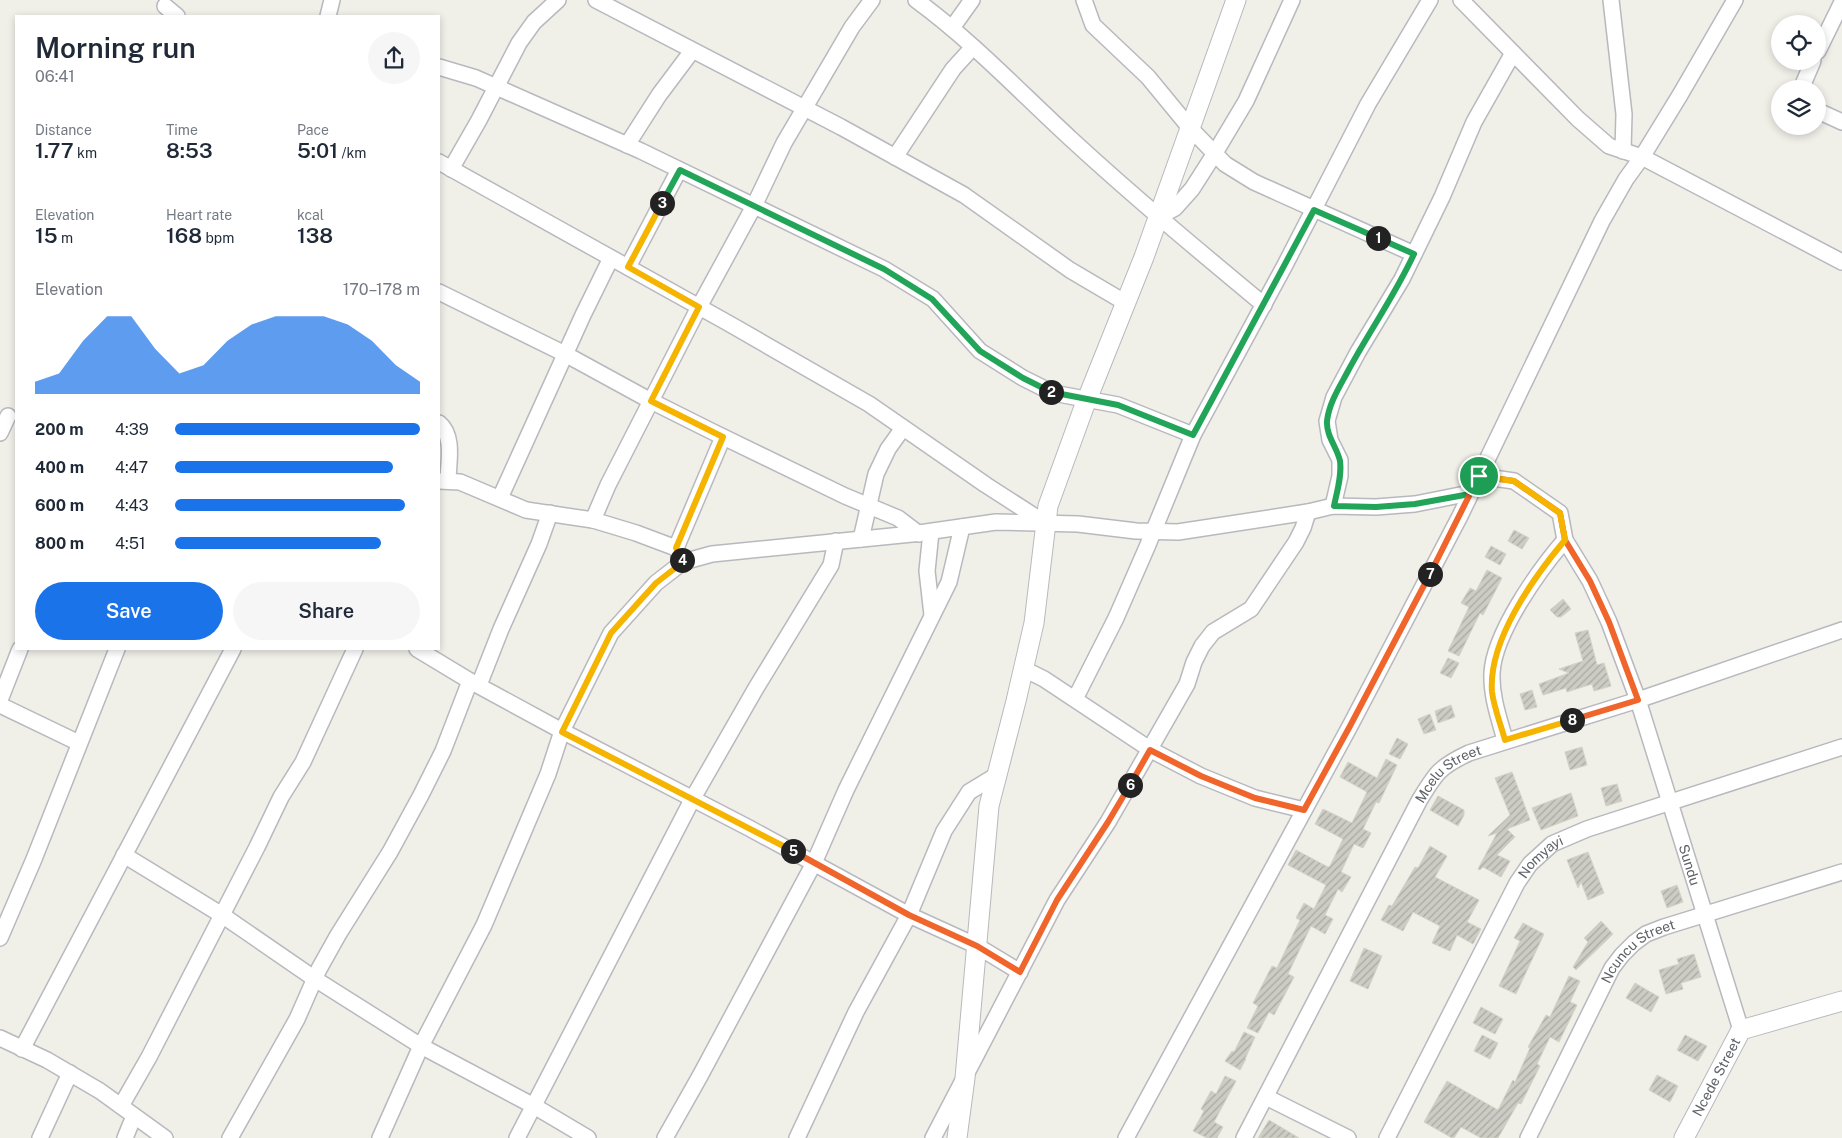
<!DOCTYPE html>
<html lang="en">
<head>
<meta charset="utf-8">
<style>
	:root { --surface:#fff; --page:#f6f6f7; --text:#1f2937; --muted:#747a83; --accent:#1a73e8 }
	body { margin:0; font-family:"Public Sans",sans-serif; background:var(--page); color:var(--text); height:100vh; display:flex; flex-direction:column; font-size:19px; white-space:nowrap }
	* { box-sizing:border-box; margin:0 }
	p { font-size:16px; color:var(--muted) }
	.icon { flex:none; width:28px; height:28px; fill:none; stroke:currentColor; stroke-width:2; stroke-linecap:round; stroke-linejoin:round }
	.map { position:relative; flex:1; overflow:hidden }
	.sheet { position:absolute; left:15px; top:15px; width:425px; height:635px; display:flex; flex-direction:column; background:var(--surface); border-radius:0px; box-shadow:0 2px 8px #0003 }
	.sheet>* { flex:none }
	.buttons { position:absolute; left:1771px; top:15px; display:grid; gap:10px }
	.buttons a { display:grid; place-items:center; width:55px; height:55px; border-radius:50%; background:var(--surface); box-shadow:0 2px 8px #0003; font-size:25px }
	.pin { position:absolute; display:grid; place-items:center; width:42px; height:42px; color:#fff; margin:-21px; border:2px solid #fff; border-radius:50%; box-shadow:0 1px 5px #0007 }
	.km { position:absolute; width:25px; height:25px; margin:-12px; border-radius:50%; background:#222; color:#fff; font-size:14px; line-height:25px; text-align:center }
	.round { display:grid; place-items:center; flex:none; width:52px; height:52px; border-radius:26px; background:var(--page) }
	.headline { display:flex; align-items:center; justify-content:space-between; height:85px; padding:0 20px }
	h1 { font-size:28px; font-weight:600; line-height:38px }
	.figures { display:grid; grid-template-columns:repeat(3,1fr); gap:8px; height:85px; padding:5px 20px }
	.figures div { display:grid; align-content:center }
	.figures b { font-size:21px; font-weight:600 }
	.figures small { font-size:14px; font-weight:400 }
	.figures p { font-size:14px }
	.chart { height:140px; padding:10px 20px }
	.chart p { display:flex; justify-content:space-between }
	.chart svg { width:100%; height:90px; margin-top:5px; fill:var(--accent); opacity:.7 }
	.action { display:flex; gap:10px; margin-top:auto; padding:10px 20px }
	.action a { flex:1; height:58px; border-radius:30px; background:var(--accent); color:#fff; font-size:20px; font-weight:600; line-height:58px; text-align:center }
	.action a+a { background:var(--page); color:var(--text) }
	ul { padding:0 20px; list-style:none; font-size:16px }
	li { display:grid; grid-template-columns:80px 60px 1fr; align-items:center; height:38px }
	li i { height:12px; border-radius:6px; background:var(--accent) }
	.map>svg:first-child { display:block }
</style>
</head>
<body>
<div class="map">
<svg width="1842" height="1138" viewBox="0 0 1842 1138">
	<defs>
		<pattern id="building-hatch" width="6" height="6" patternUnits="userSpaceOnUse" patternTransform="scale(1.25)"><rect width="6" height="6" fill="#cccbc4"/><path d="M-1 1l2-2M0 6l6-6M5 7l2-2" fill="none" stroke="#a9a8a3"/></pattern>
	</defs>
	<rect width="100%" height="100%" fill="#f0efe8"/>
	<g fill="url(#building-hatch)" stroke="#d5d2c6">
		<path d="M1514,530L1529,538L1522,549L1508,541Z"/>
		<path d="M1491,546L1506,554L1500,565L1485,557Z"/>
		<path d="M1487,570L1502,578L1483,615L1480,613L1459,656L1448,651L1469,607L1461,603L1470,588L1476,591Z"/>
		<path d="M1563,599L1571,609L1561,617H1557L1550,610Z"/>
		<path d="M1588,630L1597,665L1604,663L1611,686L1594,691L1592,684L1567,692L1566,688L1543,695L1539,684L1569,673L1559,669L1583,661L1575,633Z"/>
		<path d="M1448,658L1459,663L1451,678L1440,673Z"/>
		<path d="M1532,690L1537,707L1525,710L1520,694Z"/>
		<path d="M1451,705L1455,717L1438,723L1435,711Z"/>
		<path d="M1430,714L1436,730L1424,734L1418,719Z"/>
		<path d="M1397,738L1408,744L1400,759L1389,754Z"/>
		<path d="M1582,747L1587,765L1570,770L1565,752Z"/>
		<path d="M1386,759L1397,765L1379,803L1376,802L1363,829L1371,833L1363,848L1354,844L1341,872L1351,877L1342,892L1338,889L1325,915L1333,919L1325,934L1311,926L1288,974L1294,977L1274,1015L1269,1012L1258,1033L1247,1028L1258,1006L1253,1003L1272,966L1277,968L1300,920L1296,918L1304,903L1314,909L1326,885L1288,865L1296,850L1328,867L1330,866L1343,839L1315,824L1323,809L1352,823L1367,792L1340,777L1348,762L1377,778Z"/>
		<path d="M1512,772L1530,820L1507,829L1515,837L1497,855L1510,861L1501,877L1483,867L1480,870L1478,869L1497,833L1488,836L1510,815L1495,778Z"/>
		<path d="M1617,784L1622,801L1606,806L1601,788Z"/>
		<path d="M1571,793L1578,816L1541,830L1532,808Z"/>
		<path d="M1438,796L1464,810V815L1458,826L1430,810Z"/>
		<path d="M1430,846L1447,856L1435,877L1479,900L1467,922L1481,929L1473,944L1457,935L1450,951L1432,943L1440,926L1413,912L1403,931L1381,920L1389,905L1392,906L1415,867L1418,868Z"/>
		<path d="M1588,852L1604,893L1588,900L1581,882L1578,888L1567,860Z"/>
		<path d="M1677,885L1683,902L1667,908L1661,891Z"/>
		<path d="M1601,921L1613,934L1576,970L1573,967L1588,942L1584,938Z"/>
		<path d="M1523,923L1544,934L1516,994L1499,986L1520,941L1514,938Z"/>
		<path d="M1364,948L1382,956L1368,989L1350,981Z"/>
		<path d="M1694,954L1701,977L1681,983L1683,989L1666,994L1659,970L1679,964L1677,959Z"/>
		<path d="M1569,976L1580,981L1570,1002L1577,1005L1559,1042L1550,1037L1537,1064L1540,1066L1521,1104L1518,1103L1498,1138H1481L1461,1127L1454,1138H1452L1424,1122L1447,1081L1498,1110L1513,1080L1515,1082L1530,1048L1528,1047L1546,1015L1550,1017Z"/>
		<path d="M1635,983L1659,997L1651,1012L1626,998Z"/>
		<path d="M1481,1007L1503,1019L1495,1034L1473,1023Z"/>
		<path d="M1244,1032L1255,1037L1245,1059H1246L1240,1070L1225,1061L1232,1051L1234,1052Z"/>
		<path d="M1482,1035L1498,1043L1490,1059L1474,1051Z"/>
		<path d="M1685,1035L1707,1046L1698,1061L1677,1050Z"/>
		<path d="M1657,1075L1678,1086L1670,1102L1649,1090Z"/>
		<path d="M1225,1076L1236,1081L1214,1122L1223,1127L1217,1138H1207L1193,1131L1204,1111L1201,1109L1211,1091L1216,1094Z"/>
		<path d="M1269,1120L1299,1138H1258Z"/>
	</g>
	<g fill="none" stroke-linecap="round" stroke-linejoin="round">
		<g stroke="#b8b9be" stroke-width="18">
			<g id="minor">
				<path d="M596,0L841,127L964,195L1070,270L1126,303"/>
				<path d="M916,0C972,41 1020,92 1071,139C1134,197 1199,251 1264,305"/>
				<path d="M1084,0L1093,25L1148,77L1190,128L1225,164L1254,182L1414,254"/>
				<path d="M1461,0L1578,119L1609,146L1642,157L1842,262"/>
				<path d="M1611,0L1624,114L1623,151"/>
				<path d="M165,6L177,16"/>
				<path d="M328,16L332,0"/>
				<path d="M952,28L972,0"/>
				<path d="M1818,51L1842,2"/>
				<path d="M439,67L476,78L641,151L884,269L933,299L980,351L1023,378L1053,393L1118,405L1193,435"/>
				<path d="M1805,89L1804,82L1813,61"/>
				<path d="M1818,111L1842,122"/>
				<path d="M627,145L659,95L692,51"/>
				<path d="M895,157L953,69L973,47"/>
				<path d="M439,162L728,323L869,404L986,485L1045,523"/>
				<path d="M451,169L479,120L519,43L534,22L558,0"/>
				<path d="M1158,217L1175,208L1192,189L1215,153L1246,101L1292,0"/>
				<path d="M628,267L679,170"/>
				<path d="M439,292L565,354L651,401L713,432L845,496L898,518L919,534"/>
				<path d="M439,423C455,436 448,464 448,481"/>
				<path d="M0,433L8,416"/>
				<path id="s1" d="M1479,476L1514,481L1560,513L1565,540L1590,581L1609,622L1638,700L1741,1030"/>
				<path d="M439,481L460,482L526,510L593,520L636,533L676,548L683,562"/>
				<path d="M500,498L583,315L611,258"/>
				<path d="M1333,506L1340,476V460L1330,440L1327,421L1334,397L1358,352L1402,279L1442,197L1474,122L1513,53"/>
				<path d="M593,520L608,485L699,307L754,206L784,143L852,27L872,0"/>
				<path d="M931,532L927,571L932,615"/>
				<path d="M861,539L876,474L888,449L903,428"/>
				<path d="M676,548L723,437"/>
				<path d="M417,649L470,681L562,731L749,828L909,915L977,946L1020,972"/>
				<path d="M1024,669L1044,679L1151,750L1201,776L1255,798L1304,810"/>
				<path d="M479,685L501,629L539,544L550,513"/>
				<path d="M1075,699L1116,618L1147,547L1193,435L1285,265L1368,104L1430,0"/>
				<path d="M0,700L20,649"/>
				<path d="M0,705L79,743"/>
				<path d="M1505,740C1499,718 1491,696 1492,673C1494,633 1539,570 1565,540"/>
				<path d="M124,855L222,915L315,979L421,1046L534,1106L588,1138"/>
				<path d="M0,938L34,859L117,649"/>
				<path d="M0,1038L47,1060L100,1091L165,1138"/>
				<path d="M22,1049L233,649"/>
				<path d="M1266,1097L1348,1138"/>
				<path d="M121,1106L149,1057L257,847L281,797L303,762L355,649"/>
				<path d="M40,1138L70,1073"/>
				<path d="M125,1138L134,1116"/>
				<path d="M230,1138L297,1019L319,969L338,935L390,852L421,795L443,751L470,681"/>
				<path d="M380,1138L421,1046L484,925L548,774L562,731L611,633L656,583L683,562L712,554L912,534L996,522L1078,524L1136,531L1178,532L1308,512L1333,506L1376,507L1415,504L1470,493"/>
				<path d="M517,1138L693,798L756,688L831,565L836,541"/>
				<path d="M665,1138L700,1076L814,863L846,790L949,582L962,527"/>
				<path d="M797,1138L856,1012L909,915L944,831L969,792L997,775"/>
				<path d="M933,1138L1057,900L1108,822L1187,684L1194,662L1202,646L1213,632L1251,609L1296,542L1303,528L1308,512"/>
				<path d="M1126,1138L1350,726L1460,516L1602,221L1626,179L1642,157L1680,95L1735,0"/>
				<path id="s2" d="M1244,1138L1419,801C1436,773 1439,767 1469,753L1638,700L1842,630"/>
				<path id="s3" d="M1387,1138L1517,883L1530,864L1552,844L1587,829L1842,747"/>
				<path id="s4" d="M1528,1138L1612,968L1622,955L1634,943L1646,934L1664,927L1842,872"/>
			</g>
		</g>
		<g stroke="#b8b9be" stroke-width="21">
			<g id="tertiary">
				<path d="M957,1138L965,1078L989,806L1016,701L1034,623L1048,506L1084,407L1144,257L1236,0"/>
				<path id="s5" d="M1684,1138L1741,1030L1842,1001"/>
			</g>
		</g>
		<use href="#minor" stroke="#fff" stroke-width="15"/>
		<use href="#tertiary" stroke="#fff" stroke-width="19"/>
	</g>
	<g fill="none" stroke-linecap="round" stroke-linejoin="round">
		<g stroke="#fff" stroke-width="10">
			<path id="split-1" d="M1378,238L1414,254C1395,295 1369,332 1348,371C1340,386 1329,403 1327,421C1326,436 1337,447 1340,461C1342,476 1337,491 1334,506L1376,507L1415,504L1470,494L1479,476"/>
		</g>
		<g stroke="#fff" stroke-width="10">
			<path id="split-2" d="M1051,392L1118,405L1193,435L1314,210L1378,238"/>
		</g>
		<g stroke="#fff" stroke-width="10">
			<path id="split-3" d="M662,203L680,170L884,269L932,299L980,351L1023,378L1051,392"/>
		</g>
		<g stroke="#fff" stroke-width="10">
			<path id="split-4" d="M662,203L628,267L699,307L651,401L723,437L676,548L682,560"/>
		</g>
		<g stroke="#fff" stroke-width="10">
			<path id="split-5" d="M682,560L683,562L656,583L611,633L562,732L793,851"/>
		</g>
		<g stroke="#fff" stroke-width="10">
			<path id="split-6" d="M793,851L909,915L977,946L1020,972L1057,900L1108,822L1130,785"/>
		</g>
		<g stroke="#fff" stroke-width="10">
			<path id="split-7" d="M1130,785L1150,750L1201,776L1255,798L1304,810L1350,726L1430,574"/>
		</g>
		<g stroke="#fff" stroke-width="10">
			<path id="split-8" d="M1430,574L1479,476L1514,481L1560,513L1565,540L1590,581L1609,622L1638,700L1572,720"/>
		</g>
		<g stroke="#fff" stroke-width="10">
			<path id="split-9" d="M1479,476L1514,481L1560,513L1565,540C1533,578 1488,641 1492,692C1494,708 1501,725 1505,740L1572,720"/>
		</g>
		<use href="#split-1" stroke="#22a559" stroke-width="6"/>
		<use href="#split-2" stroke="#22a559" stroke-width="6"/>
		<use href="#split-3" stroke="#22a559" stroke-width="6"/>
		<use href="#split-4" stroke="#f5b400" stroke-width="6"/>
		<use href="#split-5" stroke="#f5b400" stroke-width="6"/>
		<use href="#split-6" stroke="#f0652b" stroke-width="6"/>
		<use href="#split-7" stroke="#f0652b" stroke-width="6"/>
		<use href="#split-8" stroke="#f0652b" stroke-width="6"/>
		<use href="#split-9" stroke="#f5b400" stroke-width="6"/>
	</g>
	<g text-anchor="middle" stroke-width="4" stroke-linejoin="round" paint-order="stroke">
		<g font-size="14" fill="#5f6267" stroke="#fff">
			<text dy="5" stroke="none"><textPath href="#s2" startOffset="421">Mcelu Street</textPath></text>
			<text dy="5" stroke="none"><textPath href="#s3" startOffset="322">Nomyayi</textPath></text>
			<text dy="5" stroke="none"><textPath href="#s1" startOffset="468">Sundu</textPath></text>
			<text dy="5" stroke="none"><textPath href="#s4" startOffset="221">Ncuncu Street</textPath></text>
			<text dy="5" stroke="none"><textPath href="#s5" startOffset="69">Ncede Street</textPath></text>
		</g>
	</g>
</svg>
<div class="buttons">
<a><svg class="icon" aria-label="locate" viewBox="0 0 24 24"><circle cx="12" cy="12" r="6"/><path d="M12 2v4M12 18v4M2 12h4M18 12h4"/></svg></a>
<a><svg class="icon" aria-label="layers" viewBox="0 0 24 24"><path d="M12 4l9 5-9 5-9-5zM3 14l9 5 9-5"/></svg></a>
</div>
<div class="pin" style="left:1479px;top:476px;background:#1e9e55"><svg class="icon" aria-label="arrive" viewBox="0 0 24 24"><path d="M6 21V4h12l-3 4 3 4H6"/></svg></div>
<b class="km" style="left:1378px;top:238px">1</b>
<b class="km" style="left:1051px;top:392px">2</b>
<b class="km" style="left:662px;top:203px">3</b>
<b class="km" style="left:682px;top:560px">4</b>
<b class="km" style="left:793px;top:851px">5</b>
<b class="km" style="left:1130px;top:785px">6</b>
<b class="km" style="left:1430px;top:574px">7</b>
<b class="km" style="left:1572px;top:720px">8</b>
<section class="sheet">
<div class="headline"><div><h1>Morning run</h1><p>06:41</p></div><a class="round"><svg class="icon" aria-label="share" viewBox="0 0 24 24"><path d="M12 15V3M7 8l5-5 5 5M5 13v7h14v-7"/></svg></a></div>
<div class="figures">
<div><p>Distance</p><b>1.77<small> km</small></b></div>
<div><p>Time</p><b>8:53</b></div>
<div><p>Pace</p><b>5:01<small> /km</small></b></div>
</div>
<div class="figures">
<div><p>Elevation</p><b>15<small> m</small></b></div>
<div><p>Heart rate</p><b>168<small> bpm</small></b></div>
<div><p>kcal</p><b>138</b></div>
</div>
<div class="chart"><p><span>Elevation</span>170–178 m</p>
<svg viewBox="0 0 160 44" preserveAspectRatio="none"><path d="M0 44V38L10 34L20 18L30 6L40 6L50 22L60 34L70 30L80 18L90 10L100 6L110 6L120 6L130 10L140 18L150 30L160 38V44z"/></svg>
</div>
<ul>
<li><b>200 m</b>4:39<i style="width:100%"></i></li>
<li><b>400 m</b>4:47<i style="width:89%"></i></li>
<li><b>600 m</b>4:43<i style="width:94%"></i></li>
<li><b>800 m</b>4:51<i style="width:84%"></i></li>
</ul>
<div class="action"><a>Save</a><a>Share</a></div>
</section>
</div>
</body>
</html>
